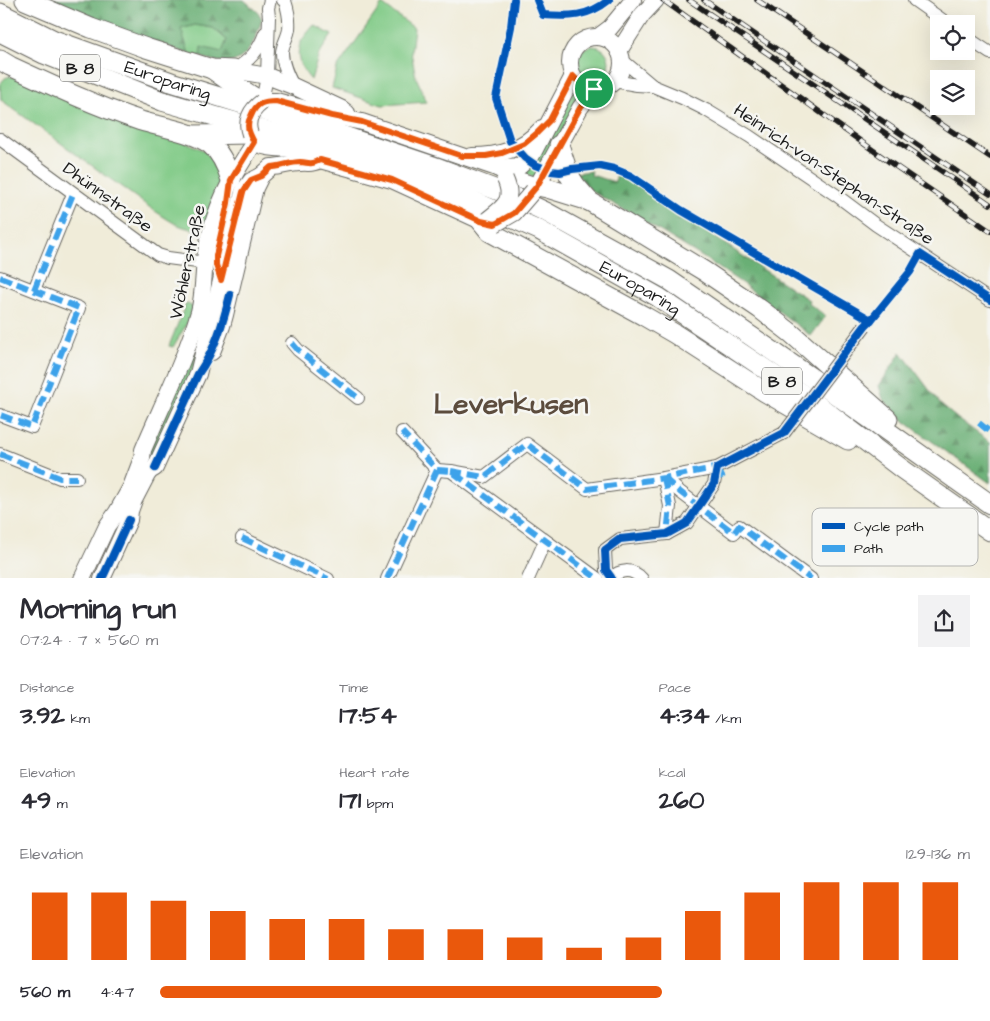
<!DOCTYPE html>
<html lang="en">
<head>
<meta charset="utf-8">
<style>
	:root { --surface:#fff; --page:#f2f2f3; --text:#2b2b33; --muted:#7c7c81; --accent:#ea580c }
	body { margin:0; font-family:"Architects Daughter",sans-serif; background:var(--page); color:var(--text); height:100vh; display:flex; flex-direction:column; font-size:19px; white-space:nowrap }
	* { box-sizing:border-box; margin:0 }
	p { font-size:16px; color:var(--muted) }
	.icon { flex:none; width:28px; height:28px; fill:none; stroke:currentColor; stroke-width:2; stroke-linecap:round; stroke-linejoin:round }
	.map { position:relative; height:578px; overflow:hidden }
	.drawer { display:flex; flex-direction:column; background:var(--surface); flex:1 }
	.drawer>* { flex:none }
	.controls { position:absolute; left:930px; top:15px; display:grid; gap:10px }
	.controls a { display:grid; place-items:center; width:45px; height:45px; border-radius:0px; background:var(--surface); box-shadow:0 5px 20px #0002; font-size:25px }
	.pin { position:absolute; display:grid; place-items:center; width:42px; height:42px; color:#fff; margin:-21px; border:2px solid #fff; border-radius:50%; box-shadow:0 1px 5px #0007 }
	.round { display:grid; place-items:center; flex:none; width:52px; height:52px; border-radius:0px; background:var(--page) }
	.summary { display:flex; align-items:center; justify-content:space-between; height:85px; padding:0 20px }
	h1 { font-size:28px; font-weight:700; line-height:38px }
	.figures { display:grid; grid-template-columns:repeat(3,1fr); gap:8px; height:85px; padding:5px 20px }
	.figures div { display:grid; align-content:center }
	.figures b { font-size:25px; font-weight:700 }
	.figures small { font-size:14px; font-weight:400 }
	.figures p { font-size:14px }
	.chart { height:140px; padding:10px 20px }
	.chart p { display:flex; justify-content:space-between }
	.chart svg { width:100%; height:90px; margin-top:5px; stroke:var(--accent); stroke-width:6 }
	ul { padding:0 20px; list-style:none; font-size:16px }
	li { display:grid; grid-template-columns:80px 60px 1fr; align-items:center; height:38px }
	li i { height:12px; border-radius:6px; background:var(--accent) }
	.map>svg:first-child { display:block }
</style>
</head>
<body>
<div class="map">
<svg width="990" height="579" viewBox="0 0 990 579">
	<defs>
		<pattern id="forest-firs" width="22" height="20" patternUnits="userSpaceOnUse" patternTransform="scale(1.25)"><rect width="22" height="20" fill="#69af74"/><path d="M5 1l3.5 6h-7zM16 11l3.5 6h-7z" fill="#568e5e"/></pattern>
	</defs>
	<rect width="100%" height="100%" fill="#f6f6f2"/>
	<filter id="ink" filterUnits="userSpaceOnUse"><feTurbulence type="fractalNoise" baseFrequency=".02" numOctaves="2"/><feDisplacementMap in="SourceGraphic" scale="10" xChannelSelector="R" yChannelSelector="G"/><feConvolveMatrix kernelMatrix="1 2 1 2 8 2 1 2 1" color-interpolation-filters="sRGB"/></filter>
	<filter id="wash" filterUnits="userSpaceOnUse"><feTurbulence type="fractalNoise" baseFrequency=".0096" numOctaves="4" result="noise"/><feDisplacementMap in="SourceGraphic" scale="20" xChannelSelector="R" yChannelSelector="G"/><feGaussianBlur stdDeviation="1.12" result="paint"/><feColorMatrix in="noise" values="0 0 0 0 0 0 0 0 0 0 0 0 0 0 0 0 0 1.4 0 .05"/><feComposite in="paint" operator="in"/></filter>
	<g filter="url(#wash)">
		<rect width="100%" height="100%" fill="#f0ecd9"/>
		<g fill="#82cb88" stroke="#4f7452">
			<path d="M382,4L414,28L411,52L416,77L427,102L382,105L332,88L337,68Z"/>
			<path d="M195,25L213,28L227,40L222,53L200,57L189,54L181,29Z"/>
			<path d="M314,25L332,35L319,54L311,80C302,70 294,56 301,42C304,36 310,30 314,25Z"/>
			<circle cx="593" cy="62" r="16"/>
			<path d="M10,76L190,144L205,151L215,164L219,180L206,229C184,232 170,221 152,209L1,100L0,84L5,78Z"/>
			<path d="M575,89L582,93L536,179L522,172Z"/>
			<path d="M186,303L193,307L189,320L173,347L169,346Z"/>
			<path d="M210,311L193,368L150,460L144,462Z"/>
		</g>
		<g fill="url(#forest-firs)" stroke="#426648">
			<path d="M47,0H244L258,12L262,19C257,35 250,58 231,62C223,64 208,59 200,57L201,47L222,52L227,40L213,28L195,25L181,29L189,54L114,27Z"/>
			<path d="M592,171L591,175L615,182L617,175L629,180L809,300L808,303L826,316L811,336L743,284L704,258L637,217L591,191L576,173Z"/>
			<path d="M901,352L940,404L958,419L990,442V483L905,422L883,399L879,386Z"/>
		</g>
	</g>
	<g filter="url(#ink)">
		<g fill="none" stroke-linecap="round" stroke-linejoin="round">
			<g stroke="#66655e" stroke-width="14">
				<g id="minor">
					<path d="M283,0L285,1C288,10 290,19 289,29C288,37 283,43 282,52C282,64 288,76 293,86"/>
					<path d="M914,0L948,24"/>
					<path d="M966,37L990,53"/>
					<path d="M621,59L653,86L682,98L706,110L749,136L836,195L876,225L990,300"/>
					<path d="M233,70C250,61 259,50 265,33"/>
					<path d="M614,81L637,85L653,86"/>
					<path d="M262,102L267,76L269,17L268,8L270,0"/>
					<path d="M0,139L158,255L168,258L205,263"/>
					<path d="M0,277L79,308L32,427L0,415"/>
					<path d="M34,290L73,194"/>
					<path d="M292,343L298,350L358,398"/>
					<path d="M0,454L60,478H77"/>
					<path d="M437,470L451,471L598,579"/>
					<path d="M451,471L484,477L527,444L587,489L664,478L717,468L784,433"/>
					<path d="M664,478L680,492L734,533L739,526L811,579"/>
					<path d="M664,478L670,506L667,534"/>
					<path d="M242,538L328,579"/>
					<path d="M611,577L606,570L605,550L620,539L667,534L687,523L714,484L717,468"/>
					<path d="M387,579L437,470L402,432"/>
					<path d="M528,579L545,541"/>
					<path d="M610,579C620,569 632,568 642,579"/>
				</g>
			</g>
			<g stroke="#66655e" stroke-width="18">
				<g id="major">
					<path d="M598,37L610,28L633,0"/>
					<circle cx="596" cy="63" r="26"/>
					<path d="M619,51L642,15L656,0"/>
					<path d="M233,70L267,76L293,86L342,109L347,113"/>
					<path d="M262,102L268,101H276L332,116L362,122L497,168L519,180L537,186"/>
					<path d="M250,134C252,137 252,139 254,141C267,153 300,145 315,154C317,155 318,158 320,160L392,180L481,221L493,224"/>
					<path d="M472,156C500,156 523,149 542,128"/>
					<path d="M497,168L520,166L532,155L573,76"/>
					<path d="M533,191L537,186L580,108L594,89"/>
					<path d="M212,352L222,326L225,315L255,188L261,176L271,167C281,167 290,163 300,163C311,162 309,165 320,160"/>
					<path d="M82,579L107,526L117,512L131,487L142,458L143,450C162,405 185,360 199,312C204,293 203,272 206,252C214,208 230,179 255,142"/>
					<path d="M102,579L129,520L130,511L134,500L147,475L150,471L155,468L198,374L243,192L251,181L261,176"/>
				</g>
			</g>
			<g stroke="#66655e" stroke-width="21">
				<g id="highway">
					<path d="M25,0L91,28L146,48L212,69L233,70"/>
					<path id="s1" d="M0,13L54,40L171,82L320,128L436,167L510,195L546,212L669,280L825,387L990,504"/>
					<path id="s2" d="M0,32L44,54L162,101L316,145L431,182L539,230L658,297L814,402L902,469L990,531"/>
					<path d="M0,60L10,66C53,86 96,106 141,121C161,127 193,132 210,144C221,153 227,167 231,180"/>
					<path d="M212,69L233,84L262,102"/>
					<path d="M194,135L250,134"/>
					<path d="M559,145L569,175L576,186L589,201"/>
					<path d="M537,186L547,188L589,201L704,271L760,309L791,333L888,419"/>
					<path d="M481,221L490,232L644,316L675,334L765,392L848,440"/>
				</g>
			</g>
			<use href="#minor" stroke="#fff" stroke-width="12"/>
			<use href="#major" stroke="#fff" stroke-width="16"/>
			<use href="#highway" stroke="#fff" stroke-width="19"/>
			<g stroke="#1c1c1c" stroke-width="5.5">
				<g id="rail">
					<path d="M663,0L891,163L990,231"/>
					<path d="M689,0L990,204"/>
					<path d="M704,0L990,194"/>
					<path d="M757,0L990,157"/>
				</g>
			</g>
			<use href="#rail" stroke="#f6f6f2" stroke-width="4" stroke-dasharray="11" stroke-linecap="butt"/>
			<g stroke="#66655e" stroke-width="14" stroke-linecap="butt">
				<path id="minor-bridge" d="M784,433L865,326"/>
			</g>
			<g stroke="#66655e" stroke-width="18" stroke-linecap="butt">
				<g id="major-bridge">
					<path d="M250,134C245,121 251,110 262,102"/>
					<path d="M487,220C503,207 515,201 505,179"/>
					<path d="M495,224L514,213L533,191"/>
				</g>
			</g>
			<use href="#minor-bridge" stroke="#fff" stroke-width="12"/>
			<use href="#major-bridge" stroke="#fff" stroke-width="16"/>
			<g stroke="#3da2ea" stroke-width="6" stroke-dasharray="12 6" stroke-linecap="butt">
				<path d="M0,277L79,308L32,427L0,415"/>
				<path d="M34,290L73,194"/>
				<path d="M292,343L298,350L358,398"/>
				<path d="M979,423L990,432"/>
				<path d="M0,454L60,478H77"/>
				<path d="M717,468L725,482"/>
				<path d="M437,470L451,471L598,579"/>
				<path d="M451,471L484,477L527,444L587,489L664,478L719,467"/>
				<path d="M664,478L680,492L734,533L739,526L811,579"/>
				<path d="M664,478L670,506L667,534"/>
				<path d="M242,538L328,579"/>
				<path d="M387,579L437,470L402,432"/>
			</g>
			<g stroke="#f6f6f2" stroke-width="11">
				<g id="cycleway">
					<path d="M514,0L511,27L496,98L510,141L525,158L535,165L551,171L560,172L572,169L600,166L614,169L631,176L681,210L871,320"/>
					<path d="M537,0L543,15C569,17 588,17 609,0"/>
					<path d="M155,468L198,374C215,350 223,323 230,295"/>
					<path d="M611,577L606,570L605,550L620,539L667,534L687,523L714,484L717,468L784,433L865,326L871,320L910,272L920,254L990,300"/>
					<path d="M102,579L129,520"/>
				</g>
			</g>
			<use href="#cycleway" stroke="#0057b8" stroke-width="8"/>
		</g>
	</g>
	<g fill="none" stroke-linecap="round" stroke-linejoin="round" filter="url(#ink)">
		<g stroke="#fff" stroke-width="10">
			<path id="route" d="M573,76C579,83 584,87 594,89L580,108L537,186L514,213L495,224L481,221L392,180L320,160C309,165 311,163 300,162C290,162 281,167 271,167L261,176L251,180L243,192L221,280L216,265V256L228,203L231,180L254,142C252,138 250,135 249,131C247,125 248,121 251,116C256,103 263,101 276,101L332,116L362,122L462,156H486L502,153L524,144L536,134L550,120Z"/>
		</g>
		<use href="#route" stroke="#ea580c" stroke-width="6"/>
	</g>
	<g text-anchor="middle" stroke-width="5" stroke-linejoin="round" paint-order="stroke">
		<g fill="#f6f6f2" stroke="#5d5d5c" stroke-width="1">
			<rect x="60" y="54.5" width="40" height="27" rx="4"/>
			<rect x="762" y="367.5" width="40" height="27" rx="4"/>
		</g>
		<g font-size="16" font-weight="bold" fill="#1c1c1c">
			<text x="80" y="74">B 8</text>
			<text x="782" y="387">B 8</text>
		</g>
		<g font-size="18" fill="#1c1c1c" stroke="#f6f6f2">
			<text dy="6" stroke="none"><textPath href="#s1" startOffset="181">Europaring</textPath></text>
			<text transform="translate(834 174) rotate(34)" y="6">Heinrich-von-Stephan-Straße</text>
			<text transform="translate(108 197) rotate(36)" y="6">Dhünnstraße</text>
			<text transform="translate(187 262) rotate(-78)" y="6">Wöhlerstraße</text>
			<text dy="6" stroke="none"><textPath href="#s2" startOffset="692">Europaring</textPath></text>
		</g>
		<g font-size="28" font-weight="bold" fill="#5c4c3d" stroke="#f6f6f2">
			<text x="511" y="413">Leverkusen</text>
		</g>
	</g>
	<rect x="812" y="508" width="166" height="58" rx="8" fill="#f6f6f2" stroke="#b5b5b2" stroke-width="1"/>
	<rect x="822" y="523" width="23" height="6" fill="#0057b8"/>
	<rect x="822" y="545" width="23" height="7" fill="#3da2ea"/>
	<g font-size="14" fill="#1c1c1c">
		<text x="854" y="531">Cycle path</text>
		<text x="854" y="553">Path</text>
	</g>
</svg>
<div class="controls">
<a><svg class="icon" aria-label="locate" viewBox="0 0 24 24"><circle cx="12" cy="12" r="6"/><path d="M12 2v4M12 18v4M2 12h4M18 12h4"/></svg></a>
<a><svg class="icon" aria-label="layers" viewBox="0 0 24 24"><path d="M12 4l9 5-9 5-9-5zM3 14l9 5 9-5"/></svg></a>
</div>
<div class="pin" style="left:594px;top:89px;background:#1e9e55"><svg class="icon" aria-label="arrive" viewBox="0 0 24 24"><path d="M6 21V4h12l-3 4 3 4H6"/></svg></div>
</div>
<section class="drawer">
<div class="summary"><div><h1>Morning run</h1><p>07:24 · 7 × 560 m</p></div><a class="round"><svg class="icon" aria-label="share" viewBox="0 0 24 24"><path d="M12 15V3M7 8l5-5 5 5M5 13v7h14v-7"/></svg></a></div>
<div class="figures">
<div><p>Distance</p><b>3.92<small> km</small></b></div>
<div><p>Time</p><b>17:54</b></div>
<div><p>Pace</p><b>4:34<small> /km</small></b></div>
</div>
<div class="figures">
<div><p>Elevation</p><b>49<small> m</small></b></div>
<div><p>Heart rate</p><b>171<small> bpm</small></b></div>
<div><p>kcal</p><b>260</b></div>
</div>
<div class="chart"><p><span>Elevation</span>129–136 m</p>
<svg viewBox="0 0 160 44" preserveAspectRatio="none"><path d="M5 44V11M15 44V11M25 44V15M35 44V20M45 44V24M55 44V24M65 44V29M75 44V29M85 44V33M95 44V38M105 44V33M115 44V20M125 44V11M135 44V6M145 44V6M155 44V6"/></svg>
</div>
<ul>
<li><b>560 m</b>4:47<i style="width:62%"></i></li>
</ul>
</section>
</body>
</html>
